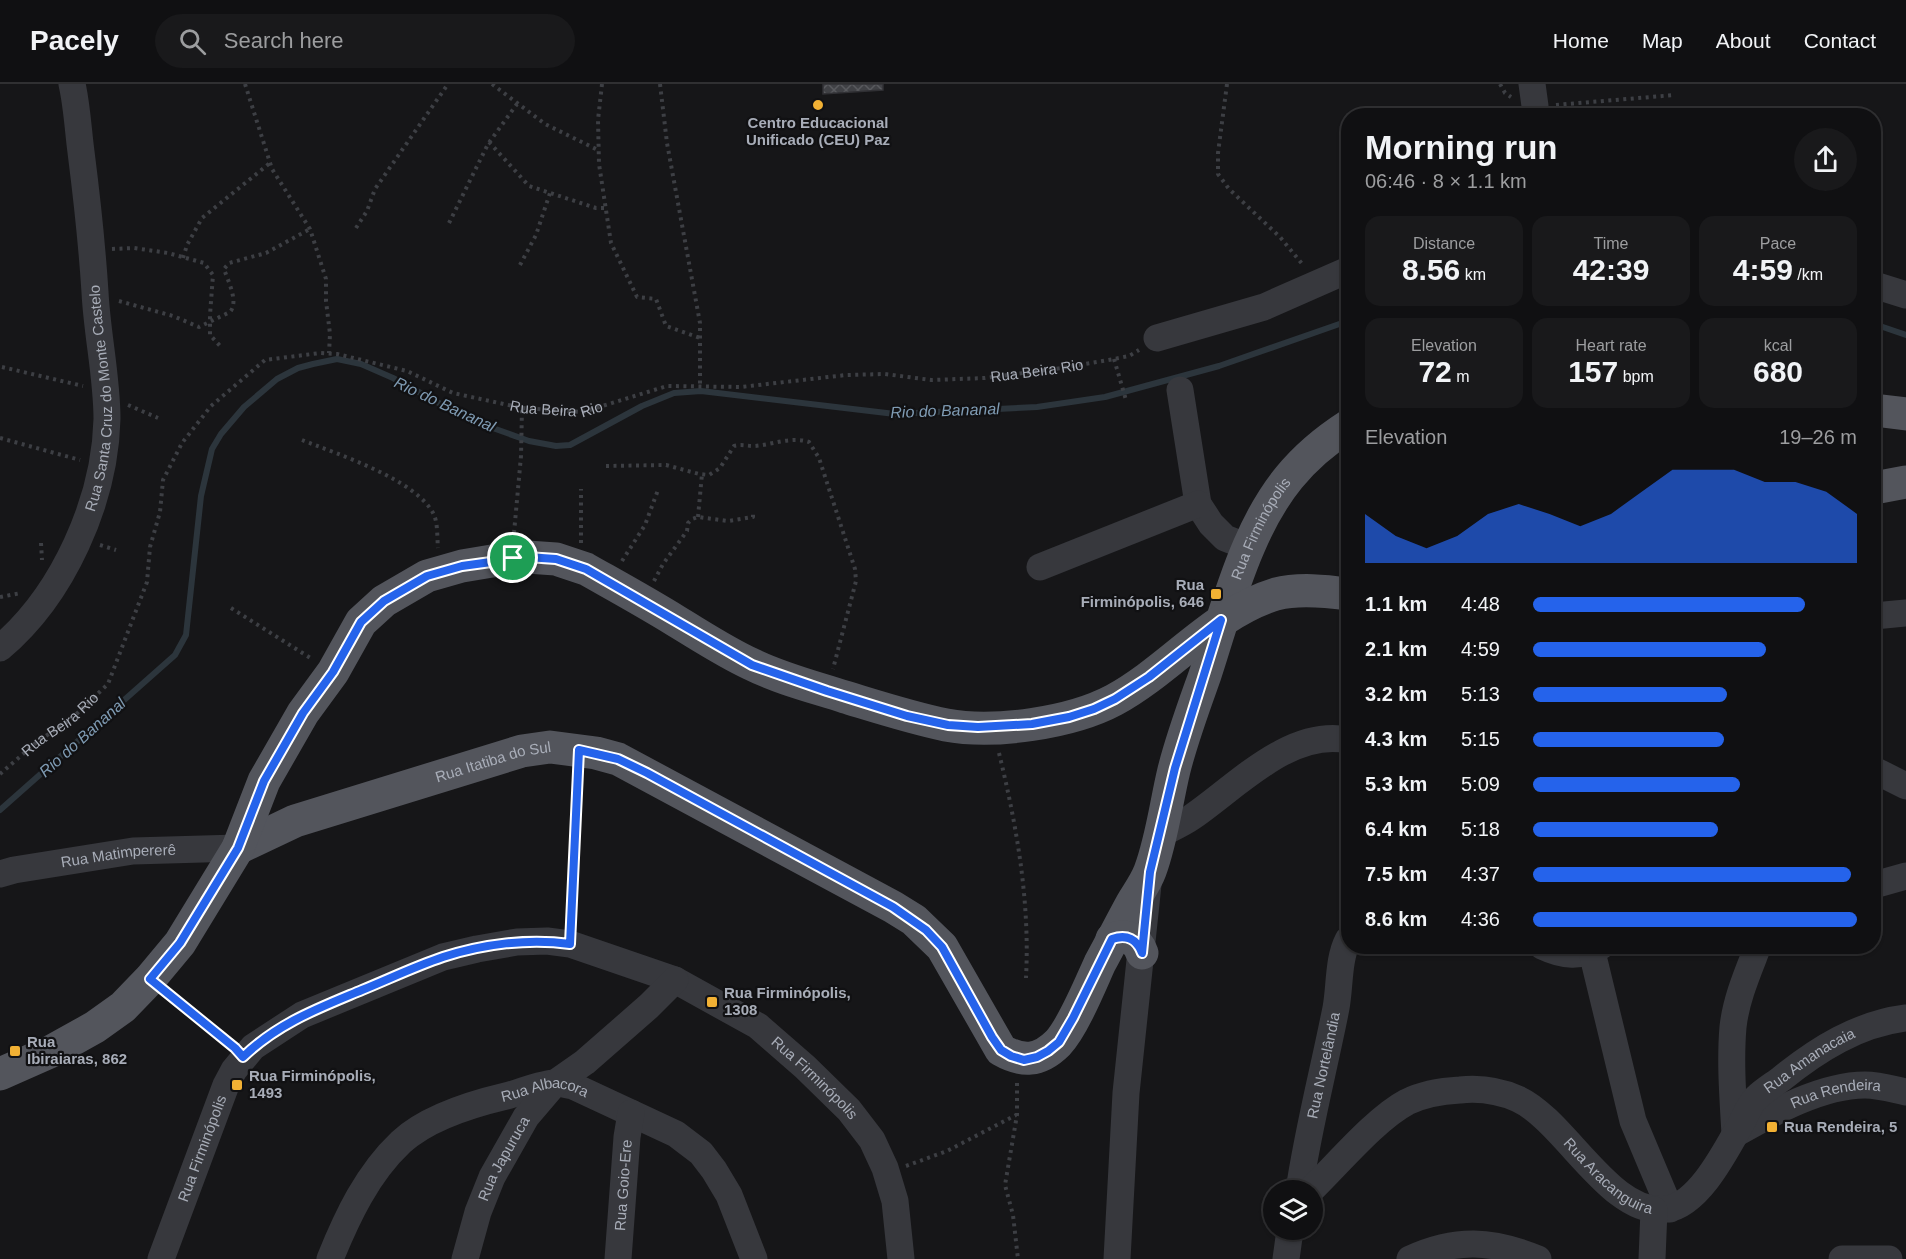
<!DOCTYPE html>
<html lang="en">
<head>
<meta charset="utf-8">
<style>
	:root { --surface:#101012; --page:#19191b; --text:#f1f3f6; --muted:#9c9d9f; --line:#303032; --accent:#2563eb }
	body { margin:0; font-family:Helvetica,sans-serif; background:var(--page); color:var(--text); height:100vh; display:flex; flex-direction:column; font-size:22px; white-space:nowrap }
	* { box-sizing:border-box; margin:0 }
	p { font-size:20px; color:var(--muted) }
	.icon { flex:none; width:33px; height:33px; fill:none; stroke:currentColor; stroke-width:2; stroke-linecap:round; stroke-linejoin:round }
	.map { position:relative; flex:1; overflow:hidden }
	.sheet { position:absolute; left:1341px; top:24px; width:540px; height:846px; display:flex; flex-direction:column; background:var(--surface); border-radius:24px; box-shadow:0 2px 4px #0004,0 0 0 2px var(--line) }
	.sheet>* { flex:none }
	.buttons { position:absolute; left:1263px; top:1096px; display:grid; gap:12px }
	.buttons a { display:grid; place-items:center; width:60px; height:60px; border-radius:50%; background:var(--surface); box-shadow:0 2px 4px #0004,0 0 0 2px var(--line); font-size:30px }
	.pin { position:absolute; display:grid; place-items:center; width:51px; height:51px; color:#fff; margin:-26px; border:3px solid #fff; border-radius:50%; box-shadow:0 2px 6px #0007 }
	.round { display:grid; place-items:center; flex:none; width:63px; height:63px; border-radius:32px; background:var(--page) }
	.overview { display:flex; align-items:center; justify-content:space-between; height:102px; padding:0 24px }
	h1 { font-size:33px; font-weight:800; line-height:45px }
	.metrics { display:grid; grid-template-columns:repeat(3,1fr); gap:9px; height:102px; padding:6px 24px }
	.metrics div { display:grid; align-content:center; border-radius:15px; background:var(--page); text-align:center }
	.metrics b { font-size:30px; font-weight:800 }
	.metrics small { font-size:16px; font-weight:400 }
	.metrics p { font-size:16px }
	.chart { height:168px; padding:12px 24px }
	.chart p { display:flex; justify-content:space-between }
	.chart svg { width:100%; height:108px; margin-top:6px; fill:var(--accent); opacity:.7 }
	ul { padding:0 24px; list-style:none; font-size:20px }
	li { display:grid; grid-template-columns:96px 72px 1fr; align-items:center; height:45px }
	li i { height:15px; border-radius:8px; background:var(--accent) }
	header { display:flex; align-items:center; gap:36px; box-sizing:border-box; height:84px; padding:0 30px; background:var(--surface); border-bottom:2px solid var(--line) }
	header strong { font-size:28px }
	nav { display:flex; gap:33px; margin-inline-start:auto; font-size:21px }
	.search { width:420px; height:54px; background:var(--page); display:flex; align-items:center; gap:15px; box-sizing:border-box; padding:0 21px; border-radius:33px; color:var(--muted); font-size:22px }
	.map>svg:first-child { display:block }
</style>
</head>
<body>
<header>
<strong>Pacely</strong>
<div class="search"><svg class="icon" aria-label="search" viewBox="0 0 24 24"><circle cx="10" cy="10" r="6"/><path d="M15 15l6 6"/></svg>Search here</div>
<nav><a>Home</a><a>Map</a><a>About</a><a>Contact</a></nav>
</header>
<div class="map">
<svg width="1906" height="1175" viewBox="0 0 1906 1175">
	<defs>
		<pattern id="building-cross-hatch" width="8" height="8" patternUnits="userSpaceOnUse" patternTransform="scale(1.5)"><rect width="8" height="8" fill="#404145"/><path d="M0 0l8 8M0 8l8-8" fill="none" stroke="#595a5e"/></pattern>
	</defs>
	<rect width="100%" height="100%" fill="#161618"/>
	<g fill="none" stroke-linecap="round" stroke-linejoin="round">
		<g stroke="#2c353c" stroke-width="6">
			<path d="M1874,240L1906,251"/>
			<path d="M0,726L175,571L186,551L201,412L212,365L221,350L244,323L277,295L298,284L313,280L337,275L361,280L393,294L448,324L490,343L529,357L556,362L570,361L642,322L674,309L701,307L895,330L1037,323L1105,313L1219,282L1348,237"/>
		</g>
	</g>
	<path fill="url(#building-cross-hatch)" stroke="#303034" stroke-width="1.5" d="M823,0H883V6L823,10Z"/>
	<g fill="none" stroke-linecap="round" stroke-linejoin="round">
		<g stroke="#3d3f44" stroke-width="4" stroke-dasharray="3 4.5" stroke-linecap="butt">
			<path d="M245,0L272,85L310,145L326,195V217L330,250L329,269"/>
			<path d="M492,0L545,40L598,66"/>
			<path d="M602,0L598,36L599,80L611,159L637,213L656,215L666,242L700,254"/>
			<path d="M660,0L667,59L700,239V303"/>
			<path d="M1227,0L1218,69V90L1229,105L1280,153L1303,181"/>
			<path d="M1500,0L1505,9L1511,13"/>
			<path d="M1556,21L1674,11"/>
			<path d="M489,58L529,102L596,124H606"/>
			<path d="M449,139L488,60L517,20"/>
			<path d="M356,144L367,127L375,105L448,0"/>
			<path d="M112,165L134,164L168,169L204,179L213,191L210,231V251L221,263"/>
			<path d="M183,174L187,161L202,134L270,79"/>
			<path d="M520,181L536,151L550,109"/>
			<path d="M119,217L173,232L199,243L230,228C239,218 228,197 224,185L229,179L266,169L310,145"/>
			<path d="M1114,275L1126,316"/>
			<path d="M2,283L83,302"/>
			<path d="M128,321L158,334"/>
			<path d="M0,354L80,376"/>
			<path d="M302,356C337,370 418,396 434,431C438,440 437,454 438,464"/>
			<path d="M606,382L666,381L699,390L709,391L720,384L734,362C741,360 747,362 754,362C772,361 791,352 809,358L819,374L855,485L856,497L833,585"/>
			<path d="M698,433L702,390"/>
			<path d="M514,449L521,372L522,324"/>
			<path d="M41,459L42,476"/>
			<path d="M581,459V405"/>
			<path d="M100,461L116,466"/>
			<path d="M622,477L645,441L658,406"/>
			<path d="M654,497L663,480L687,447L688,439L692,435L698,433L728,437L753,433V429"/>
			<path d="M0,513L21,509"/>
			<path d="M231,524L312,575"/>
			<path d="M999,669C1017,743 1030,818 1026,894"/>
			<path id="s1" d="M0,690L38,657L69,637L108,600L147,498L150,463L160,428L163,396L182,359L211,322L265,276L320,269L337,270L407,287L453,309L522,324L583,328L667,302L741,303L846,291L885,290L931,296L985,294L1062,284L1114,275L1129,272L1139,266"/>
			<path d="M571,839L578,691"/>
			<path d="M170,910L229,959"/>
			<path d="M1017,999V1031L1005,1101L1013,1131L1018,1175"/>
			<path d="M906,1082L947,1067L1016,1031"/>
		</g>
		<g stroke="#37383d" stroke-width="27">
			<path d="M1532,0L1535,22"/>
			<path d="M1874,201L1906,211"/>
			<path d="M1157,254L1264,223L1348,186"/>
			<path d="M1180,306L1198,420L1211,440L1225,454L1248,463"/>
			<path d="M1040,483L1198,420"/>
			<path d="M1874,532L1906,529"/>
			<path id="s2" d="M0,564C63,511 105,417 107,335C107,293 97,250 95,208C92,161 87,115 81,68C78,45 77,22 72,0"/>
			<path d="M1874,686L1906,702"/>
			<path d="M1159,751C1170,745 1182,740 1192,733C1236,703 1290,644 1348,656"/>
			<path id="s3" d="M0,790L14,786L133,767L238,764"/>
			<path d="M1874,801L1906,792"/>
			<path d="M1542,862C1563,872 1581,874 1601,862"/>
			<path d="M1592,868L1633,1037L1670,1125"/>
			<path d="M1735,1050C1733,1015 1730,978 1733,943C1736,915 1748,888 1758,862"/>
			<path id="s4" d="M1735,1050C1772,1029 1821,1001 1865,1001C1879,1001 1892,1005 1906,1008"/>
			<path id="s5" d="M1299,1107C1308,1045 1324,985 1336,924C1340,903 1338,875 1348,856"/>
			<path id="s6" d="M1310,1107C1337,1081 1375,1035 1407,1018C1423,1010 1442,1007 1460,1006C1479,1004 1500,1007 1518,1015C1566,1037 1611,1134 1667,1125C1700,1120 1727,1064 1742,1038C1746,1030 1750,1020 1756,1014C1763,1007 1773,1001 1781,995C1818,965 1858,940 1906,934"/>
			<path id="s7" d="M161,1175L226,1001L234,986L253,963L302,931L443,873L477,865L517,858L547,857L570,860L675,896L758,942L805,983L849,1026L872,1056L885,1084L895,1117L901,1175"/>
			<path id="s8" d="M330,1175C347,1133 367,1090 401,1058C427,1034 472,1020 506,1012C519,1009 542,999 555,999C560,999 567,1001 573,1002L676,1050L701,1069L714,1086L729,1111L754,1175"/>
			<path id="s9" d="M465,1175L478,1128L492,1093L526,1033L555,999L585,978L649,922L675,896"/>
			<path id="s10" d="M618,1175L627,1053L631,1029"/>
			<path d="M1117,1175L1126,1009L1149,791"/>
			<path d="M1286,1175L1290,1146"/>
			<path d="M1410,1175C1456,1154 1492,1156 1538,1175"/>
			<path d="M1652,1175L1654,1126"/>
			<path d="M1842,1175H1889"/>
		</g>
		<g stroke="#53555c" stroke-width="33">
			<path d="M1874,326L1906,330"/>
			<path d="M1874,404L1906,398"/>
			<path id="s11" d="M238,764L295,737L522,667L550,663L596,669L618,675L893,823L914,836L942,863L1001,966C1022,978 1039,978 1058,959C1073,943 1090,901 1100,879C1111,859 1121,839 1132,819C1138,809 1146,798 1150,787C1162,755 1166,719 1174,686C1182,654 1194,622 1205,591C1219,548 1231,503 1249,462C1272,408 1300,373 1348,342"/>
			<path d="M1112,855C1127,850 1137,855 1142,869"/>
			<path d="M0,990L52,967L95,943L123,923L150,895L180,859L238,764L264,697L303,629L333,588L361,538L384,517L427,492L462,482L492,477L527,473L556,475L586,485C616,502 647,519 676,537C701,552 725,568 751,580C781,595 814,603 845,613C878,623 912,634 946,641C994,650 1071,639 1114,616C1171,585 1213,529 1276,510C1299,504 1326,507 1348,510"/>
		</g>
	</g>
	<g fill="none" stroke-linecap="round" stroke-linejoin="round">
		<g stroke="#fff" stroke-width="12">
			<path id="route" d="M527,473L556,475L586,485L752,581L827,607L907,632L948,641L978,643L1032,640L1069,633L1094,625L1115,615L1149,593L1221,536L1175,684L1150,788L1142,869C1137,855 1127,850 1112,855L1073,934L1059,958L1048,967L1037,973L1024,976L1011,972L1001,966L992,953L942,863L926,846L893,823L647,689L618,675L579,666L570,860C529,854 483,860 443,873C416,882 389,895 362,906C319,924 278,939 243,973L235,964L150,895L180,859L238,764L264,697L303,629L333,588L361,538L384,517L427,492L462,482Z"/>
		</g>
		<use href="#route" stroke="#2563eb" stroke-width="8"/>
	</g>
	<g fill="#f2b134" stroke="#111113" stroke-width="2">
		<circle cx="818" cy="21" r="6"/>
		<rect x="1210" y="504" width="12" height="12" rx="3"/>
		<rect x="706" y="912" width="12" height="12" rx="3"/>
		<rect x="9" y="961" width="12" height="12" rx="3"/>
		<rect x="231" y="995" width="12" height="12" rx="3"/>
		<rect x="1766" y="1037" width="12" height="12" rx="3"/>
	</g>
	<g text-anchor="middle" stroke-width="4.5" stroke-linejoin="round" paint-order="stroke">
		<g font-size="15" font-weight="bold" fill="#a8adb8" stroke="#111113" text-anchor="start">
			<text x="818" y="44" text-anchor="middle">Centro Educacional<tspan x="818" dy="17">Unificado (CEU) Paz</tspan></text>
			<text x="1204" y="506" text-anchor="end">Rua<tspan x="1204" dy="17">Firminópolis, 646</tspan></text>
			<text x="724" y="914">Rua Firminópolis,<tspan x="724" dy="17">1308</tspan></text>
			<text x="27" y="963">Rua<tspan x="27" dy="17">Ibiraiaras, 862</tspan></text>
			<text x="249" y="997">Rua Firminópolis,<tspan x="249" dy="17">1493</tspan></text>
			<text x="1784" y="1048">Rua Rendeira, 5</text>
		</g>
		<g font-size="15" fill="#a8adb8" stroke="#111113">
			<text dy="5" stroke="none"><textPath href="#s1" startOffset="1300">Rua Beira Rio</textPath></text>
			<text dy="5" stroke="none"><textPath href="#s2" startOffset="280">Rua Santa Cruz do Monte Castelo</textPath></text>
			<text dy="5" stroke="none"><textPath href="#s1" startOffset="814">Rua Beira Rio</textPath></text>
			<text dy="5" stroke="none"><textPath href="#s11" startOffset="1512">Rua Firminópolis</textPath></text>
			<text dy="5" stroke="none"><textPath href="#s1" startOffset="78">Rua Beira Rio</textPath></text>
			<text dy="5" stroke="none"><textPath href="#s11" startOffset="270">Rua Itatiba do Sul</textPath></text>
			<text dy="5" stroke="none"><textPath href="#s3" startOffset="120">Rua Matimpererê</textPath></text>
			<text dy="5" stroke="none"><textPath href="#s6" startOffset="648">Rua Amanacaia</textPath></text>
			<text dy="5" stroke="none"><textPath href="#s5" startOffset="128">Rua Nortelândia</textPath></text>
			<text dy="5" stroke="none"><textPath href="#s7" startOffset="855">Rua Firminópolis</textPath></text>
			<text dy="5" stroke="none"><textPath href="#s8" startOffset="294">Rua Albacora</textPath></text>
			<text dy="5" stroke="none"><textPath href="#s4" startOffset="110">Rua Rendeira</textPath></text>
			<text dy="5" stroke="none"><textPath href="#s7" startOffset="118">Rua Firminópolis</textPath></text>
			<text dy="5" stroke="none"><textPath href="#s9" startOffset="108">Rua Japuruca</textPath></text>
			<text dy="5" stroke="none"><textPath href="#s6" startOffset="366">Rua Aracanguira</textPath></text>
			<text dy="5" stroke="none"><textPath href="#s10" startOffset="74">Rua Goio-Ere</textPath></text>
		</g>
		<g font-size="16" font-style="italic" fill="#7f9bb3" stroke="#111113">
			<text transform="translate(445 320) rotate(25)" y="6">Rio do Bananal</text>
			<text transform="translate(945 326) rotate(-2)" y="6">Rio do Bananal</text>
			<text transform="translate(82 653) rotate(-42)" y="6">Rio do Bananal</text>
		</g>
	</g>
</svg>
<div class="buttons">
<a><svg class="icon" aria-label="layers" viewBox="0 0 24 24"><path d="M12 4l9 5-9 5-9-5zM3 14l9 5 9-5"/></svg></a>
</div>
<div class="pin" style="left:513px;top:474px;background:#1e9e55"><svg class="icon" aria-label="arrive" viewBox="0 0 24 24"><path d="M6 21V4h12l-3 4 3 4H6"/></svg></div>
<section class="sheet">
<div class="overview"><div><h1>Morning run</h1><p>06:46 · 8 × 1.1 km</p></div><a class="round"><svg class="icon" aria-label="share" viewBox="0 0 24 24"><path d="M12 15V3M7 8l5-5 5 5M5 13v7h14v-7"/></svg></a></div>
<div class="metrics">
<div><p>Distance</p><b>8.56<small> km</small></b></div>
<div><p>Time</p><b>42:39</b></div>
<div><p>Pace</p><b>4:59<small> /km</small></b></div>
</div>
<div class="metrics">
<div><p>Elevation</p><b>72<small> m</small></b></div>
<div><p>Heart rate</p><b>157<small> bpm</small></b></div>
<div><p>kcal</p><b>680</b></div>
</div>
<div class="chart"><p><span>Elevation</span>19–26 m</p>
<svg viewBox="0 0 160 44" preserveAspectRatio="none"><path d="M0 44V24L10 33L20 38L30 33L40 24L50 20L60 24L70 29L80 24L90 15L100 6L110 6L120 6L130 11L140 11L150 15L160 24V44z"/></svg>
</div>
<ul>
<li><b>1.1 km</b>4:48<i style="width:84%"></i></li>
<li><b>2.1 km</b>4:59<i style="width:72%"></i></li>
<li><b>3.2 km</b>5:13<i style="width:60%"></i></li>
<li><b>4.3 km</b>5:15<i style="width:59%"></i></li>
<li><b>5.3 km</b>5:09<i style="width:64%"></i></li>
<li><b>6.4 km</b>5:18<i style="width:57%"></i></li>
<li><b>7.5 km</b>4:37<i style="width:98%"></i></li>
<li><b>8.6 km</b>4:36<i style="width:100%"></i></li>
</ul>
</section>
</div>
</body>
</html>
